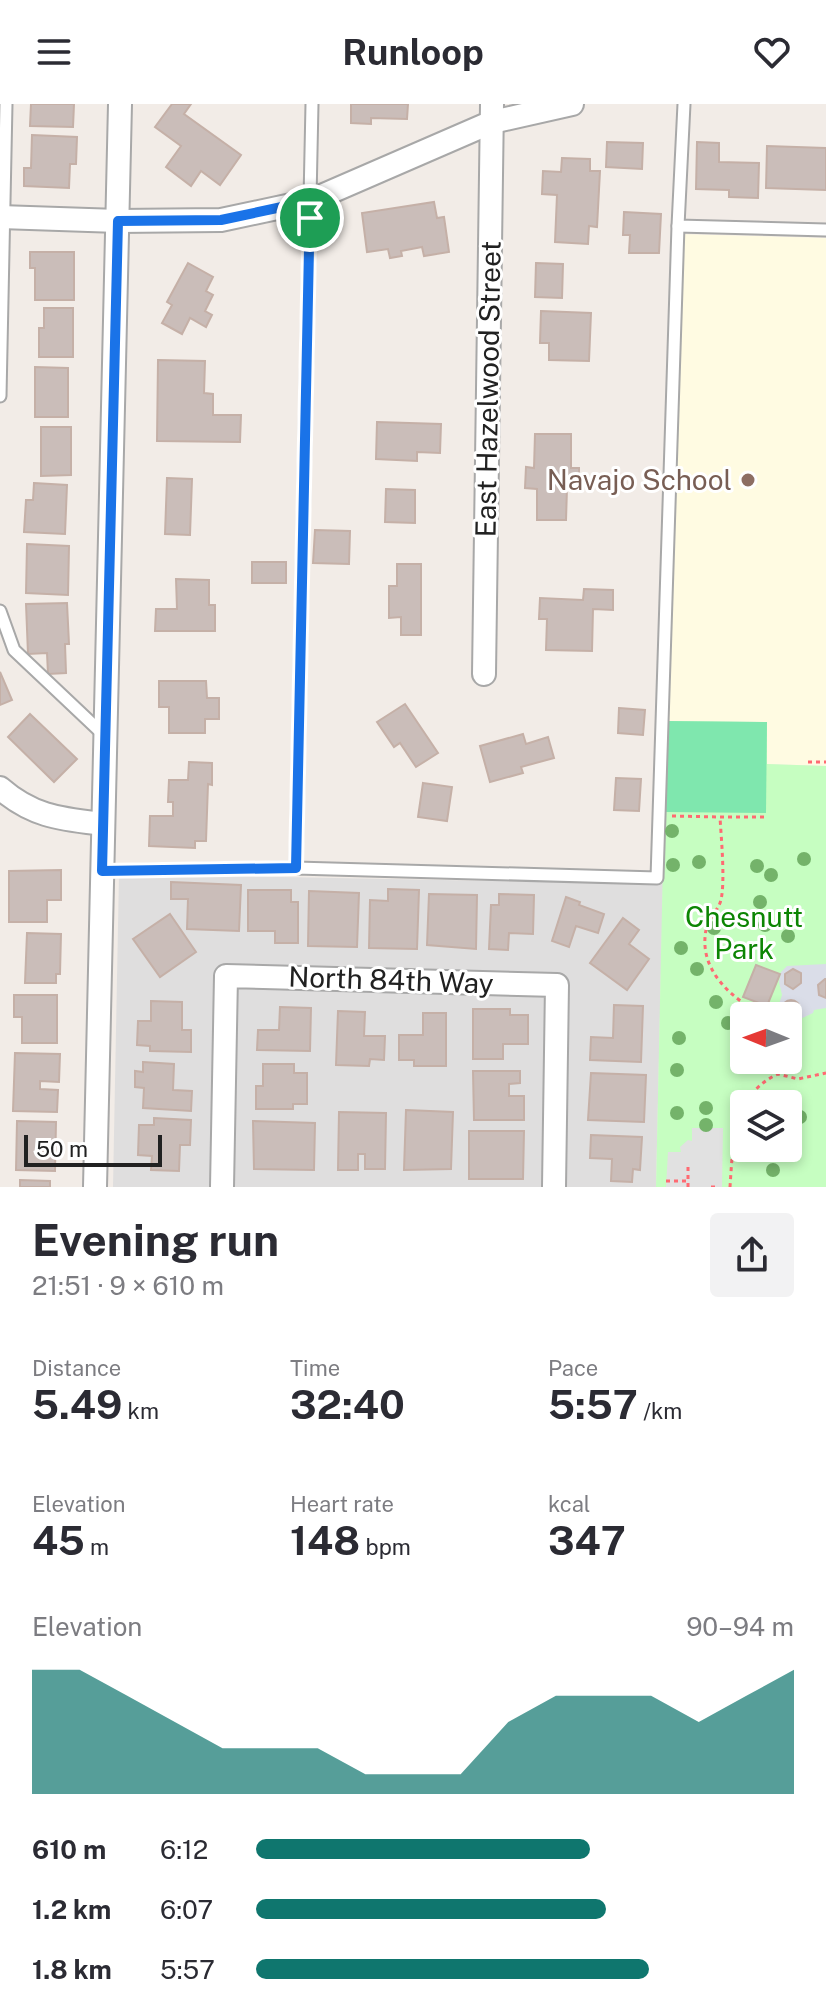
<!DOCTYPE html>
<html lang="en">
<head>
<meta charset="utf-8">
<style>
	:root { --surface:#fff; --page:#f2f2f3; --text:#2b2b33; --muted:#7c7c81; --accent:#0f766e }
	body { margin:0; font-family:"Public Sans",sans-serif; background:var(--page); color:var(--text); height:100vh; display:flex; flex-direction:column; font-size:30px; white-space:nowrap }
	* { box-sizing:border-box; margin:0 }
	p { font-size:26px; color:var(--muted) }
	.icon { flex:none; width:44px; height:44px; fill:none; stroke:currentColor; stroke-width:2; stroke-linecap:round; stroke-linejoin:round }
	.map { position:relative; height:1083px; overflow:hidden }
	.sheet { display:flex; flex-direction:column; background:var(--surface); flex:1 }
	.sheet>* { flex:none }
	.needle { width:52px; rotate:271deg }
	.fabs { position:absolute; left:730px; top:898px; display:grid; gap:16px }
	.fabs a { display:grid; place-items:center; width:72px; height:72px; border-radius:8px; background:var(--surface); box-shadow:0 4px 12px #0003; font-size:40px }
	.scale { position:absolute; left:24px; bottom:20px; width:138px; box-sizing:border-box; padding-left:8px; border:4px solid #212121; border-top:0; font-size:22px; line-height:28px; white-space:nowrap; color:#212121; -webkit-text-stroke:6px #fff; paint-order:stroke }
	.pin { position:absolute; display:grid; place-items:center; width:68px; height:68px; color:#fff; margin:-34px; border:4px solid #fff; border-radius:50%; box-shadow:0 2px 8px #0007 }
	.round { display:grid; place-items:center; flex:none; width:84px; height:84px; border-radius:8px; background:var(--page) }
	.headline { display:flex; align-items:center; justify-content:space-between; height:136px; padding:0 32px }
	h1 { font-size:44px; font-weight:700; line-height:60px }
	.metrics { display:grid; grid-template-columns:repeat(3,1fr); gap:12px; height:136px; padding:8px 32px }
	.metrics div { display:grid; align-content:center }
	.metrics b { font-size:40px; font-weight:700 }
	.metrics small { font-size:22px; font-weight:400 }
	.metrics p { font-size:22px }
	.chart { height:224px; padding:16px 32px }
	.chart p { display:flex; justify-content:space-between }
	.chart svg { width:100%; height:144px; margin-top:8px; fill:var(--accent); opacity:.7 }
	ul { padding:0 32px; list-style:none; font-size:26px }
	li { display:grid; grid-template-columns:128px 96px 1fr; align-items:center; height:60px }
	li i { height:20px; border-radius:10px; background:var(--accent) }
	header { display:flex; justify-content:space-between; align-items:center; height:104px; padding:0 32px; background:var(--surface); font-size:36px; font-weight:700 }
	.map>svg:first-child { display:block }
</style>
</head>
<body>
<header><svg class="icon" aria-label="menu" viewBox="0 0 24 24"><path d="M4 6h16M4 12h16M4 18h16"/></svg>Runloop<svg class="icon" aria-label="heart" viewBox="0 0 24 24"><path d="M12 20l-8-8c-3-5 5-10 8-4 3-6 11-1 8 4z"/></svg></header>
<div class="map">
<svg width="826" height="1083" viewBox="0 0 826 1083">
	<rect width="100%" height="100%" fill="#f2ece7"/>
	<path fill="#dfdede" d="M119,770L663,780L656,1083H113Z"/>
	<path fill="#fffbe2" d="M675,130L826,134V662L766,660V618L666,617Z"/>
	<path fill="#c6fec1" fill-rule="evenodd" d="M666,617L767,618V660L826,662V1083H656ZM744,912H788V956H744ZM744,1000H788V1044H744Z"/>
	<path fill="#7fe7ae" d="M666,617L767,618L766,709L664,708Z"/>
	<path fill="#e1e1e1" d="M692,1024H723L722,1083H666L668,1048H681L680,1043L688,1036L692,1037Z"/>
	<path fill="#dadde8" d="M826,860V904L814,906L813,909L798,916V920H788V912H762L763,907L779,900L782,891L779,878L781,868L787,862Z"/>
	<g fill="#cabdb9" stroke="#c5b0a7" stroke-width="2">
		<path d="M31,0H74L73,23L30,22Z"/>
		<path d="M172,0H191L184,10L241,51L220,81L201,67L191,82L166,63L181,42L155,23Z"/>
		<path d="M351,0H408L407,15L371,14V20L351,19Z"/>
		<path d="M32,31L77,33L76,60H70L69,84L24,82V64H31Z"/>
		<path d="M607,38L643,39L642,65L606,63Z"/>
		<path d="M697,38L719,39V58L759,59L758,94L729,93V86L696,85Z"/>
		<path d="M767,42L826,44V86L766,84Z"/>
		<path d="M562,54L590,55V67H600L597,123L589,122L588,140L555,138L557,91L542,90L543,67L561,68Z"/>
		<path d="M434,98L437,114L444,113L449,148L424,152L422,143L401,147L402,152L390,154L388,145L367,148L362,109Z"/>
		<path d="M624,108L661,110L659,149H629L630,131H623Z"/>
		<path d="M30,148H74V196H35V164H30Z"/>
		<path d="M188,159L213,173L206,187L213,191L205,207L212,211L206,223L190,214L182,230L162,219L172,201L167,198Z"/>
		<path d="M536,159L563,160L562,194L535,193Z"/>
		<path d="M44,204H73V253H39V224H44Z"/>
		<path d="M541,207L591,209L589,257L549,256V239H540Z"/>
		<path d="M158,256L205,257L204,289L213,290V311H241L240,338L157,337Z"/>
		<path d="M35,263L68,264V313H35Z"/>
		<path d="M377,318L441,320L440,349L417,348V357L376,355Z"/>
		<path d="M41,323H71V371L41,372Z"/>
		<path d="M535,330H571V364H579V385L567,384L566,416H537V385L525,384L526,363L534,364Z"/>
		<path d="M167,374L192,375L190,431L165,430Z"/>
		<path d="M34,379L67,381L65,430L24,428L26,396H33Z"/>
		<path d="M386,385L415,386V419L385,418Z"/>
		<path d="M315,426L350,427L349,460L313,459Z"/>
		<path d="M27,440L69,442L68,491L26,489Z"/>
		<rect x="252" y="458" width="34" height="21"/>
		<path d="M397,460H421V531H401V513L389,514V482H397Z"/>
		<path d="M176,475L209,476V501H215V527H155L156,505H177Z"/>
		<path d="M584,485L613,486V506L593,505L592,547L546,546L547,515H539L540,494L583,496Z"/>
		<path d="M67,499L69,540H65L66,569L48,570L47,549L28,550L26,500Z"/>
		<path d="M0,568L12,596L0,601Z"/>
		<path d="M159,577H206L207,594H219V615H205V629H169V603H159Z"/>
		<path d="M405,600L438,649L416,663L400,639L394,643L377,618Z"/>
		<path d="M619,604L645,606L643,631L618,629Z"/>
		<path d="M30,610L77,655L54,678L8,633Z"/>
		<path d="M523,630L526,640L548,633L554,654L521,663L523,669L490,678L480,642Z"/>
		<path d="M189,658L212,659V681L208,680L206,737H195V744L149,742L150,712H173V698H168L169,676H188Z"/>
		<path d="M616,674L641,675L639,707L614,706Z"/>
		<path d="M423,679L452,683L447,717L418,713Z"/>
		<path d="M61,766V796H47V818H9V767Z"/>
		<path d="M171,778L241,781L239,827L187,825L188,795H171Z"/>
		<path d="M388,785L419,786L417,845L369,844L370,796L388,797Z"/>
		<path d="M248,786H291V798H298V839H275V827H248Z"/>
		<path d="M309,787L359,789L357,843L308,842Z"/>
		<path d="M429,790L477,791L476,845L427,841Z"/>
		<path d="M499,790L534,791L533,830L509,829L508,846L489,845L491,801H499Z"/>
		<path d="M566,793L580,798L579,801L604,810L598,829L576,822L569,843L552,837Z"/>
		<path d="M170,810L196,848L160,873L133,835Z"/>
		<path d="M623,814L639,826L629,840L649,855L627,886L590,859Z"/>
		<path d="M27,829L61,830L60,870H56V879H25Z"/>
		<path d="M756,861L780,870L767,902L743,893Z"/>
		<path d="M793,865L801,869V879L793,885L785,880V870Z"/>
		<path d="M825,875H826V894L819,891L818,881Z"/>
		<path d="M14,891H57V939H22V913H14Z"/>
		<circle cx="791" cy="905" r="9"/>
		<path d="M151,897L182,898V926H191V948L150,947V942L137,941L138,917H151Z"/>
		<path d="M614,901L643,902L641,958L590,956L591,933L613,934Z"/>
		<path d="M280,903L311,904L310,947L257,946L258,926H279Z"/>
		<path d="M473,905H510V911H528V940H503V955H473Z"/>
		<path d="M338,907L365,908L364,932H385L384,956L370,955L369,962L336,961Z"/>
		<path d="M423,909H446V962H414V956H399V931H423Z"/>
		<path d="M15,949L60,950L59,978L40,977V985L58,986L57,1008L13,1007Z"/>
		<path d="M143,958L174,960L173,986L192,987L191,1007L143,1004L144,984L135,983V967L143,968Z"/>
		<path d="M263,960H294V969H307V1000H293V1005H256V982H263Z"/>
		<path d="M473,967H520V979L509,980V992H524V1016H474Z"/>
		<path d="M591,969L646,971L644,1018L588,1016Z"/>
		<path d="M406,1006L453,1008L451,1065L404,1066Z"/>
		<path d="M339,1008L386,1009L385,1065H365V1050H358V1066H338Z"/>
		<path d="M154,1014L191,1016L190,1041H180L179,1067L151,1066L152,1052L138,1051L139,1021H154Z"/>
		<path d="M17,1017L56,1018L55,1067L16,1066Z"/>
		<path d="M253,1017L315,1019L314,1066L254,1065Z"/>
		<path d="M469,1027H524L523,1075H469Z"/>
		<path d="M591,1031L642,1033L640,1066L633,1065L632,1078L611,1077L612,1055L590,1054Z"/>
		<path d="M20,1076L50,1077V1083H20Z"/>
	</g>
	<g fill="none" stroke-linecap="round" stroke-linejoin="round">
		<g stroke="#a8a8a8" stroke-width="15">
			<g id="service">
				<path d="M684,0L678,122L826,126"/>
				<path d="M0,292L6,0"/>
				<path d="M0,507L14,546L105,632"/>
				<path d="M296,764L312,0"/>
				<path d="M102,767L296,764L657,774L678,122"/>
			</g>
		</g>
		<g stroke="#a8a8a8" stroke-width="26">
			<g id="minor">
				<path d="M0,113L118,117L221,116L310,97L492,18L572,0"/>
				<path d="M484,570L492,0"/>
				<path d="M0,684C33,713 62,715 103,720"/>
				<path d="M95,1083L120,0"/>
				<path d="M222,1083L226,872L557,881L554,1083"/>
			</g>
		</g>
		<g stroke="#ff6a72" stroke-width="3" stroke-dasharray="4 4" stroke-linecap="butt">
			<path d="M808,658H826"/>
			<path d="M672,712L720,713"/>
			<path d="M764,713H720C721,732 726,783 720,799C716,809 708,815 706,826C698,867 733,895 764,912"/>
			<path d="M776,956L777,968"/>
			<path d="M666,1077H688"/>
			<path d="M688,1083V1060"/>
			<path d="M711,1083H716"/>
			<path d="M730,1083C733,1040 733,990 778,970L798,975L826,969"/>
		</g>
		<use href="#service" stroke="#fff" stroke-width="11"/>
		<use href="#minor" stroke="#fff" stroke-width="22"/>
	</g>
	<g fill="#74b36a">
		<circle cx="672" cy="727" r="7"/>
		<circle cx="804" cy="755" r="7"/>
		<circle cx="699" cy="758" r="7"/>
		<circle cx="673" cy="761" r="7"/>
		<circle cx="757" cy="762" r="7"/>
		<circle cx="771" cy="771" r="7"/>
		<circle cx="760" cy="798" r="7"/>
		<circle cx="765" cy="821" r="7"/>
		<circle cx="714" cy="824" r="7"/>
		<circle cx="788" cy="832" r="7"/>
		<circle cx="681" cy="844" r="7"/>
		<circle cx="697" cy="865" r="7"/>
		<circle cx="716" cy="898" r="7"/>
		<circle cx="728" cy="919" r="7"/>
		<circle cx="679" cy="934" r="7"/>
		<circle cx="677" cy="966" r="7"/>
		<circle cx="706" cy="1004" r="7"/>
		<circle cx="677" cy="1009" r="7"/>
		<circle cx="800" cy="1013" r="7"/>
		<circle cx="706" cy="1021" r="7"/>
		<circle cx="773" cy="1066" r="7"/>
	</g>
	<g fill="none" stroke-linecap="round" stroke-linejoin="round">
		<g stroke="#fff" stroke-width="16">
			<path id="route" d="M310,97L296,764L102,767L118,117L221,116Z"/>
		</g>
		<use href="#route" stroke="#1a73e8" stroke-width="10"/>
	</g>
	<circle fill="#8d6e63" stroke="#fff" stroke-width="3" cx="748" cy="376" r="8"/>
	<g text-anchor="middle" stroke-width="6" stroke-linejoin="round" paint-order="stroke">
		<g font-size="28" fill="#212121" stroke="#fff">
			<text transform="translate(488 285) rotate(-89)" y="10">East Hazelwood Street</text>
			<text transform="translate(391 876) rotate(2)" y="10">North 84th Way</text>
		</g>
		<g font-size="28" fill="#785e54" stroke="#fff" text-anchor="end">
			<text x="732" y="386">Navajo School</text>
		</g>
		<g font-size="28" fill="#0c8503" stroke="#fff">
			<text x="744" y="823">Chesnutt<tspan x="744" dy="32">Park</tspan></text>
		</g>
	</g>
</svg>
<div class="fabs">
<a><svg class="needle" viewBox="-14 -14 28 28"><path d="M0-13l5 13h-10z" fill="#e53935"/><path d="M0 13l5-13h-10z" fill="#7c7c81"/></svg></a>
<a><svg class="icon" aria-label="layers" viewBox="0 0 24 24"><path d="M12 4l9 5-9 5-9-5zM3 14l9 5 9-5"/></svg></a>
</div>
<div class="scale">50 m</div>
<div class="pin" style="left:310px;top:114px;background:#1e9e55"><svg class="icon" aria-label="arrive" viewBox="0 0 24 24"><path d="M6 21V4h12l-3 4 3 4H6"/></svg></div>
</div>
<section class="sheet">
<div class="headline"><div><h1>Evening run</h1><p>21:51 · 9 × 610 m</p></div><a class="round"><svg class="icon" aria-label="share" viewBox="0 0 24 24"><path d="M12 15V3M7 8l5-5 5 5M5 13v7h14v-7"/></svg></a></div>
<div class="metrics">
<div><p>Distance</p><b>5.49<small> km</small></b></div>
<div><p>Time</p><b>32:40</b></div>
<div><p>Pace</p><b>5:57<small> /km</small></b></div>
</div>
<div class="metrics">
<div><p>Elevation</p><b>45<small> m</small></b></div>
<div><p>Heart rate</p><b>148<small> bpm</small></b></div>
<div><p>kcal</p><b>347</b></div>
</div>
<div class="chart"><p><span>Elevation</span>90–94 m</p>
<svg viewBox="0 0 160 44" preserveAspectRatio="none"><path d="M0 44V6L10 6L20 14L30 22L40 30L50 30L60 30L70 38L80 38L90 38L100 22L110 14L120 14L130 14L140 22L150 14L160 6V44z"/></svg>
</div>
<ul>
<li><b>610 m</b>6:12<i style="width:62%"></i></li>
<li><b>1.2 km</b>6:07<i style="width:65%"></i></li>
<li><b>1.8 km</b>5:57<i style="width:73%"></i></li>
</ul>
</section>
</body>
</html>
